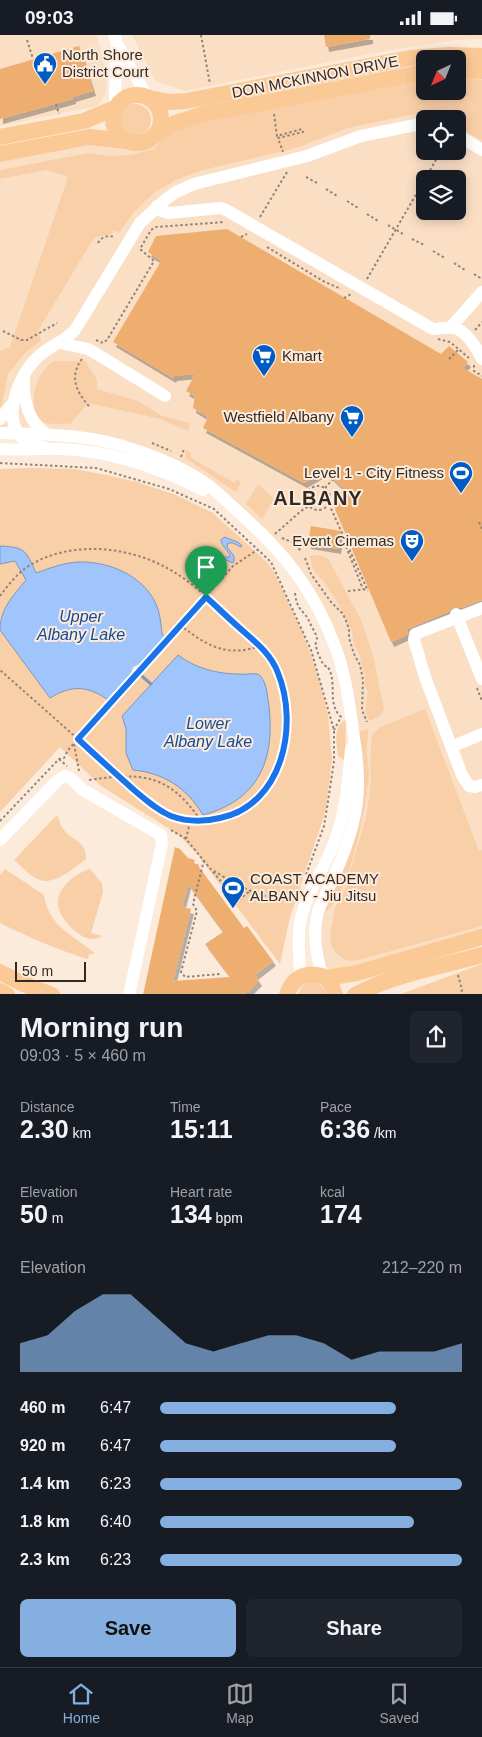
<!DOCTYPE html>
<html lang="en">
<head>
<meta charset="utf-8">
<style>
	:root { --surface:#171b24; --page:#20242c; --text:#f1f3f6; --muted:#9ea1a6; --line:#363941; --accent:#85afe0 }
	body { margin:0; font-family:Helvetica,sans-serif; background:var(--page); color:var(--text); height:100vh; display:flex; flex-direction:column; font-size:19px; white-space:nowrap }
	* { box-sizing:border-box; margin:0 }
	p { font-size:16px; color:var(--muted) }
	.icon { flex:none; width:28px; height:28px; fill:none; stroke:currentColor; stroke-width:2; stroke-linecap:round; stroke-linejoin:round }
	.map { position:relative; height:959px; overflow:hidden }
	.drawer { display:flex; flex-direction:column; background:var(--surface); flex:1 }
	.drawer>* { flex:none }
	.needle { width:32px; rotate:223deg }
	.buttons { position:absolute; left:416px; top:15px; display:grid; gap:10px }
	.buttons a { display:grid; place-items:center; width:50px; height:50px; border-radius:8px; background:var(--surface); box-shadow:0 2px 12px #0003; font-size:25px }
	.scale { position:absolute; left:15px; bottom:12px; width:71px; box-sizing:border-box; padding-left:5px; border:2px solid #332b23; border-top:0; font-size:14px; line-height:18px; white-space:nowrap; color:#332b23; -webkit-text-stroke:4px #fceada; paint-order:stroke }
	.pin { position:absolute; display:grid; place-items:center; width:42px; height:42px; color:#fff; margin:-51px -21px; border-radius:50% 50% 50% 0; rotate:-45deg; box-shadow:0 0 5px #0007 }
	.pin .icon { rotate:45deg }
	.round { display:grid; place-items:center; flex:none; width:52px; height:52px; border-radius:8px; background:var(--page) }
	.head { display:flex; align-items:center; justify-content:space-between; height:85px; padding:0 20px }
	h1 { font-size:28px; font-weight:600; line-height:38px }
	.figures { display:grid; grid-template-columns:repeat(3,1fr); gap:8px; height:85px; padding:5px 20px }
	.figures div { display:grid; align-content:center }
	.figures b { font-size:25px; font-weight:600 }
	.figures small { font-size:14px; font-weight:400 }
	.figures p { font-size:14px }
	.chart { height:140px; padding:10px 20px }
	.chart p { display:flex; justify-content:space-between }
	.chart svg { width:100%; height:90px; margin-top:5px; fill:var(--accent); opacity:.7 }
	.button { display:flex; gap:10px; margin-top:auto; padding:10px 20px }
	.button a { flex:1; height:58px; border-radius:8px; background:var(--accent); color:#111; font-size:20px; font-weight:600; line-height:58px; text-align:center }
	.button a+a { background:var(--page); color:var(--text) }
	ul { padding:0 20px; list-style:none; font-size:16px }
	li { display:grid; grid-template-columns:80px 60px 1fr; align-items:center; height:38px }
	li i { height:12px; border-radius:6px; background:var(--accent) }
	.status { display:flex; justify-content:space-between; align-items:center; height:35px; padding:0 25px; background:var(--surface); direction:ltr }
	.status svg { height:14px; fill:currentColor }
	.tabs { display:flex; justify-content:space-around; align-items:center; height:70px; border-top:1px solid var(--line); background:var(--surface); font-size:14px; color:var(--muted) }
	.tabs a { display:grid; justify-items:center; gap:2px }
	.tabs .selected { color:var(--accent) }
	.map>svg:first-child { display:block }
</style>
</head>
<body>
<div class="status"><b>09:03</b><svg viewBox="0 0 49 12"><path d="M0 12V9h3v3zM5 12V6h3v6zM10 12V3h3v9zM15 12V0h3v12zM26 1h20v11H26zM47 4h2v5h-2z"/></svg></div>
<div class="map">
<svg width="482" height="960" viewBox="0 0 482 960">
	<defs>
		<filter id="shadow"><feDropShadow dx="3" dy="5" stdDeviation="0" flood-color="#0004"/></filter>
	</defs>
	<rect width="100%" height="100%" fill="#fceada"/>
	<g fill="#fbdfc5" fill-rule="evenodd">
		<path d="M0,0H97L106,37L107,50L105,60L97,71L0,91Z"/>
		<path d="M132,0H482V4L456,5L396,14L185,56L155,46Z"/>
		<path d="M482,36V902L326,943L314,903L351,795L348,656L318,571L232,471L137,415L0,398V119L127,106L189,82L425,56H458ZM425,84H458V116H425ZM425,144H458V176H425Z"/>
	</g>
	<g fill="#f9cfa7">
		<path d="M458,42L482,45V106L458,92V84H448L433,78L415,79L348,93L296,113L203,135L176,145L155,157L134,177L119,198L114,195L112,199L96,202L92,206L38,296L41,306L26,317L8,339L2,370L0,372V316L10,312L68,142L47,135L0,144V135L89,118L108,121L131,120L154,114L164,102L187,88L425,43V56H458Z"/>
		<circle cx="135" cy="85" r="16"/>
		<path d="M54,326H85L97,344V354L138,366L162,381L190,388L188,396L160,384L88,368L70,389C63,388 49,390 43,387C29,378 33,352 41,340C44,334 49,330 54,326Z"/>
		<path d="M186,415L191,417V423L235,448L237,444L241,448L236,457L185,423Z"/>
		<path d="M29,433L75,434L106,440L137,447L176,460L213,478L268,528L275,539L302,596L317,637L328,680L332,724L326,775L290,882L280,929L197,819L179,800L101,751L60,712L0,777V434Z"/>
		<path d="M258,449L274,464L262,484L246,469Z"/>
		<path d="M316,520L323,521L329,525L361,585L373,620L384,674L380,681L370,686L368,684L365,676L368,657L365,651V643L360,621L354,609L352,596L339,570L325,548L314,536L309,521Z"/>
		<path d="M425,674L479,816L482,815V891L355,926L345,925L336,918L331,910L330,900L335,873L344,857L367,779L371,745L370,727L372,700L380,692Z"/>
		<path d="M346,685L345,726L338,721C337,709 332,690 346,685Z"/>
		<path d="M367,694C370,700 367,705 367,712C366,721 369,730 369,739C367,766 350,863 326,876L324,874L364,748L363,717L359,699L361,696Z"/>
		<path d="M57,780C60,784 60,791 63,794C73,807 86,805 86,824C74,833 55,850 40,845C30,842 22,831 14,825Z"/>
		<path d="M5,834L44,860C48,891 74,901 95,918L89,920L88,924C57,915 29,902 0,888V840Z"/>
		<path d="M90,834L102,848L103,857L91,898L103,901C99,903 95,904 91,904C77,902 59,883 58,869C57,852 76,838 90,834Z"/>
		<path d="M482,929V959H401Z"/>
		<path d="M309,947C320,947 322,950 327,960H298L301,952Z"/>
	</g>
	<g fill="#9fc5fc" stroke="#7f97bb">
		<path d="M224,502L238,507L242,511L241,512L233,508H228L227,512L234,521V526L233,528L224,524L217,525L216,547L205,553L199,547L201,544H213C214,537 209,532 212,526L218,522H230C229,515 221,512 221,505Z"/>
		<path d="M0,511C26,512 26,516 36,538C50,533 63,528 78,527C108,526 143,540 156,569C160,578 161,589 162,599L166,603L110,666C88,651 73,649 50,663L0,595C0,574 13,561 26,545L15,526L0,529Z"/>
		<path d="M178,620C195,633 217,639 238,639C245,640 251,638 258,639C267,645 267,660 269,671C275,725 259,765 203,780C187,753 164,738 133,735L126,718V694L122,681Z"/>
	</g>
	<path fill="#fceada" d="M166,600L169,602L168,605L112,667L106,666L131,638L133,632L140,629Z"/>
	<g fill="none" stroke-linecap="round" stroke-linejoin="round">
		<path stroke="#7f97bb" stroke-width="3" d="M136,636L151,649"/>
	</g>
	<g fill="#eeae70" fill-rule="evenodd" filter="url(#shadow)">
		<path d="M324,0H370V4L326,12Z"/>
		<path d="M79,11L93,56L73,62V64L0,84V34Z"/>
		<path d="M227,194L441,319L449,311L468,327L463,333L482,344V565L461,573L453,572L448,577L412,592L408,594L407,600L391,607L335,474L343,453L325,436L304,448L203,393L208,382L193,373L195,361L186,356L195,339L174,341L173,343L113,307L161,226L148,217L156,201Z"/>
		<path d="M311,491L341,496L338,514L308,509Z"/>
		<path d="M175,812L180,814L188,823L195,825L194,828L199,830V832L244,893L247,891L273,926L255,940L259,946L249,956L238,960H143ZM188,849L223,897L205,909L230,942L173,946L191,874L182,872Z"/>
	</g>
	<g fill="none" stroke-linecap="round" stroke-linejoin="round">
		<g stroke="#918479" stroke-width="2" stroke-dasharray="2.5 2.5" stroke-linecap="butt">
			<path d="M201,0L210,49"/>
			<path d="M27,5L33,24"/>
			<path d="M56,69L59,79"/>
			<path d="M274,79L277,101L302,94L303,97L278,103L283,117"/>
			<path d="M306,142L317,148"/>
			<path d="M425,144L441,116"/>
			<path d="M326,154L337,161"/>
			<path d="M347,166L358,173"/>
			<path d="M367,179L378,186"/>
			<path d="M260,182L287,137"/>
			<path d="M388,190L403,199"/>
			<path d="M241,202L247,199"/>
			<path d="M412,204L424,210"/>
			<path d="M98,208C102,201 108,200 115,202"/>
			<path d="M267,212L323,246L341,254"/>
			<path d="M433,216L445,223"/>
			<path d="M454,228L465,235"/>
			<path d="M474,239L482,244"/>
			<path d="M367,244L425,144"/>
			<path d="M344,263L351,259"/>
			<path d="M475,295L482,287"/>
			<path d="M3,296L21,305H27L57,288"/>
			<path d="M438,304L450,307L469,323"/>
			<path d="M96,305L103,308L107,305L154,226L140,214L151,195L156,192L225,187"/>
			<path d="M82,324C69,341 76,357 89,371"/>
			<path d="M449,324L459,314"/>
			<path d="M474,330V336L482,341"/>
			<path d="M152,408L171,416"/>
			<path d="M181,422L184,414"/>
			<path d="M0,428L96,433L169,454L214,474L271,527L311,615L334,695V726L327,773L324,791L306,840"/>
			<circle cx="318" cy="463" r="12"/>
			<path d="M325,453L333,444"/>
			<path d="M329,469L368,556"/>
			<path d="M479,487L482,494"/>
			<path d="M275,499L301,476L309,471"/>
			<path d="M282,503L294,508L301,516"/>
			<path d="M347,508L345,509L363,554"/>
			<path d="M305,523L311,539L331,567L343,579L346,586L349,594V603L354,619L360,630L363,645L362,675L367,687"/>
			<path d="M348,556L367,554"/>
			<path d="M295,558C297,577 304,574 310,588C312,593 316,598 317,603C317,605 315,608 316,610C316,615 321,625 323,629C328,634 326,628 329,634C337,650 327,669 341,682L334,695"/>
			<path d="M0,561C9,549 19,536 32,529C72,506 127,511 167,533C190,545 210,565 229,583C243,596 261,608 272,625C302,674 289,751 237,778C205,794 174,786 148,766L0,635"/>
			<path d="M180,590C206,610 226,623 260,611"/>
			<path d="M477,653L482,666"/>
			<path d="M74,709L79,736"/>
			<path d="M59,724L67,731"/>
			<path d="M89,745C142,737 169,739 201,786"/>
			<path d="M0,786L59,724L64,723L68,715L233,531L257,515"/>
			<path d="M171,795L186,804L237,866L250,856"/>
			<path d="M186,804L190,787"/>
			<path d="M204,825L193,869L197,876L181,937L185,942L220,939"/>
			<path d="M214,836C234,848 260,864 284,864L292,857L297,859"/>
			<path d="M458,940L462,955L460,960"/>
		</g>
		<g stroke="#fff" stroke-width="12">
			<path d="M114,0L117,9L148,63"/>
			<path d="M116,72L115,57L117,9"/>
			<path d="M458,100L482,115"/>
			<path d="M157,171L162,176L169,178L221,173L226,175L433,294C439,294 447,292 453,293C465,294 477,313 482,324"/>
			<path d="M451,292L482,257"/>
			<path d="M60,308L88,314L97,319L165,361"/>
			<path d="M24,342C23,363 27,385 45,398"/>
			<path d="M0,384L13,368"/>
			<path d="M0,398C47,399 93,399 138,416C161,424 185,434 205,448C216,455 224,464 234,473C282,515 314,553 336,614C346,641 349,668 353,695C356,720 360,742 357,767C352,806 334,841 318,876C312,901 316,917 322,941L326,943"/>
			<path d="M47,413C39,411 28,410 22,403C2,383 18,342 35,325C46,312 63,308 75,295L140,188L165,165L176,157L194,149L307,121L361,101L425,88"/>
			<path d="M0,414C20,416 41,413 61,414C111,416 158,432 203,455"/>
			<path d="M482,573L415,599L414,605L425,642L462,740L469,751L475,752L482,750"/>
			<path d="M456,579L482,644"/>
			<path d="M451,712L482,699"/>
			<path d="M0,805L57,746L65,741L70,743L83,755L161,800L162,809L129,960"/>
			<path d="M300,942C300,924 297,906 300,888C305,859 324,835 334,808C346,777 348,746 351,714"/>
		</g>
		<g stroke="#fbc995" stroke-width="16">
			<path d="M458,35L482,36"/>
			<circle cx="137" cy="84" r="24"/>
			<path d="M149,63L170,67L186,66L410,23L449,20L482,21"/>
			<path d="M155,100L175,88L203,79L425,37"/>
			<path d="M0,102L84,86L115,73"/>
			<path d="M0,119L89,102L127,106"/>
			<path d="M0,937L21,948L52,960"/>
			<path d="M326,943L357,938L482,902"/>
			<path d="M326,943L331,949L335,960"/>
			<path d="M0,956L7,960"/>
			<path d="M287,960C292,943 305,936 322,941"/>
			<path d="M355,960C394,939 440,932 482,920"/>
		</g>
	</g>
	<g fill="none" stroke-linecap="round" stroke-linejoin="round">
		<g stroke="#fff" stroke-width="10">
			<path id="route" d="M206,562C215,570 224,579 233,587C250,603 270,616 278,638C299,690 283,770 220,783C203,787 187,787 171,781C157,775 146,765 134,755C115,738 96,721 78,704Z"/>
		</g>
		<use href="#route" stroke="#1a73e8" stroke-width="6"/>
	</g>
	<defs>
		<g id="civic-pin" transform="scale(1.25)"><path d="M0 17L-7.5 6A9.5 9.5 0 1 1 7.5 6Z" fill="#005bc4" stroke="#fceada"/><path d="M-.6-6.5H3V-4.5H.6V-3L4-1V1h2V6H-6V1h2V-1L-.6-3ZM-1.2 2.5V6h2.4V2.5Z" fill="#fff"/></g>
		<g id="supermarket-pin" transform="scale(1.25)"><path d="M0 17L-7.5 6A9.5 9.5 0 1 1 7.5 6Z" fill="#005bc4" stroke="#fceada"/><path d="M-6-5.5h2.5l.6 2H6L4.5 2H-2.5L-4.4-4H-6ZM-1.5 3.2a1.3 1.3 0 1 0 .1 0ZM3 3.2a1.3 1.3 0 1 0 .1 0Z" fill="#fff"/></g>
		<g id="stadium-pin" transform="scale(1.25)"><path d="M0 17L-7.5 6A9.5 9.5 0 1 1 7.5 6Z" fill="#005bc4" stroke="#fceada"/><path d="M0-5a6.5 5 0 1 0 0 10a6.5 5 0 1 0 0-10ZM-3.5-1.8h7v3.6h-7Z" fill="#fff"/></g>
		<g id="theatre-pin" transform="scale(1.25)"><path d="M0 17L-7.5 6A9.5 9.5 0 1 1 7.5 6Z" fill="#005bc4" stroke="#fceada"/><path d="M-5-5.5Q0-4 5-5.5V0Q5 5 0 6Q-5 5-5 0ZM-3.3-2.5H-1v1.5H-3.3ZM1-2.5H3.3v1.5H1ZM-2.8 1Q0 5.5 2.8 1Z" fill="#fff"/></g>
	</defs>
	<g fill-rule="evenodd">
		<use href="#civic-pin" x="45" y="29"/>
		<use href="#supermarket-pin" x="264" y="321"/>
		<use href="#supermarket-pin" x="352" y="382"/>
		<use href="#stadium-pin" x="461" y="438"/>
		<use href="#theatre-pin" x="412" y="506"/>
		<use href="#stadium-pin" x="233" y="853"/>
	</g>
	<g text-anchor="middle" stroke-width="4" stroke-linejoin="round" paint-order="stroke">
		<g font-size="15" fill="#332b23" stroke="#fceada" text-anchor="start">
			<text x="62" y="25">North Shore<tspan x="62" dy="17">District Court</tspan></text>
			<text x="282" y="326">Kmart</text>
			<text x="334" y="387" text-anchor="end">Westfield Albany</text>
			<text x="444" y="443" text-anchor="end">Level 1 - City Fitness</text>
			<text x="394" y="511" text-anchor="end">Event Cinemas</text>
			<text x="250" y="849">COAST ACADEMY<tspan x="250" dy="17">ALBANY - Jiu Jitsu</tspan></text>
		</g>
		<g font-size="15" fill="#332b23" stroke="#fceada">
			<text transform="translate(315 42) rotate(-11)" y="5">DON MCKINNON DRIVE</text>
		</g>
		<g font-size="16" font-style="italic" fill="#114c9a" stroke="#fceada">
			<text x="81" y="587">Upper<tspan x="81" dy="18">Albany Lake</tspan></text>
			<text x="208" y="694">Lower<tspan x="208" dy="18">Albany Lake</tspan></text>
		</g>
		<g font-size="20" font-weight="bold" letter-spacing="1" fill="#332b23" stroke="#fceada">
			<text x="318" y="470">ALBANY</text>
		</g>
	</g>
</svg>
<div class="buttons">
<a><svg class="needle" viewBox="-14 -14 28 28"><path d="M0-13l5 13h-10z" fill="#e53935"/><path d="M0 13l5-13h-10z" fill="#9ea1a6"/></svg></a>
<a><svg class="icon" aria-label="locate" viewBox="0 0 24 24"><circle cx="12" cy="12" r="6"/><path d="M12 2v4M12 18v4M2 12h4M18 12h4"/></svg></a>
<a><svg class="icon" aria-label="layers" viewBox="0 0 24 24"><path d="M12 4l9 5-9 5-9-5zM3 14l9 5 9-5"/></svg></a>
</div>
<div class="scale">50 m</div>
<div class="pin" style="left:206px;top:562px;background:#1e9e55"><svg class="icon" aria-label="arrive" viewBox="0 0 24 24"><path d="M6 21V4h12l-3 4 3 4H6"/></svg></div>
</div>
<section class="drawer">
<div class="head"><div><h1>Morning run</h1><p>09:03 · 5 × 460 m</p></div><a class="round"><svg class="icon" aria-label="share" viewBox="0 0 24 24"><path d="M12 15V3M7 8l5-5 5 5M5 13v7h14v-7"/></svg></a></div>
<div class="figures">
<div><p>Distance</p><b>2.30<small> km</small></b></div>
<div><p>Time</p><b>15:11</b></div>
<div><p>Pace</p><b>6:36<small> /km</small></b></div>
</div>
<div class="figures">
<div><p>Elevation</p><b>50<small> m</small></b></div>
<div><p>Heart rate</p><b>134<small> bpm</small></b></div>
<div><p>kcal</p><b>174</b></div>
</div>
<div class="chart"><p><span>Elevation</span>212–220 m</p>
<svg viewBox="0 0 160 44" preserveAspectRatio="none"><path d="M0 44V30L10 26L20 14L30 6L40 6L50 18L60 30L70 34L80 30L90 26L100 26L110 30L120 38L130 34L140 34L150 34L160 30V44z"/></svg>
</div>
<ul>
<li><b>460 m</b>6:47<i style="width:78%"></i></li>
<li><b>920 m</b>6:47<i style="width:78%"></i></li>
<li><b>1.4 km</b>6:23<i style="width:100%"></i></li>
<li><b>1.8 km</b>6:40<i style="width:84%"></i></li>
<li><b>2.3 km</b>6:23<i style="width:100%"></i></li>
</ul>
<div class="button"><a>Save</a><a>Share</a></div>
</section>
<nav class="tabs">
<a class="selected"><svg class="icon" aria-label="home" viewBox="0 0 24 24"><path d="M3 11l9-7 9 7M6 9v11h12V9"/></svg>Home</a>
<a><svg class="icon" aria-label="map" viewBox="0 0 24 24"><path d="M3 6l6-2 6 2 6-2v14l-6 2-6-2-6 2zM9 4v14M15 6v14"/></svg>Map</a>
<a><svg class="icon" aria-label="saved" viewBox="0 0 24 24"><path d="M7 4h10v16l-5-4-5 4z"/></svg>Saved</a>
</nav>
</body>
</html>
